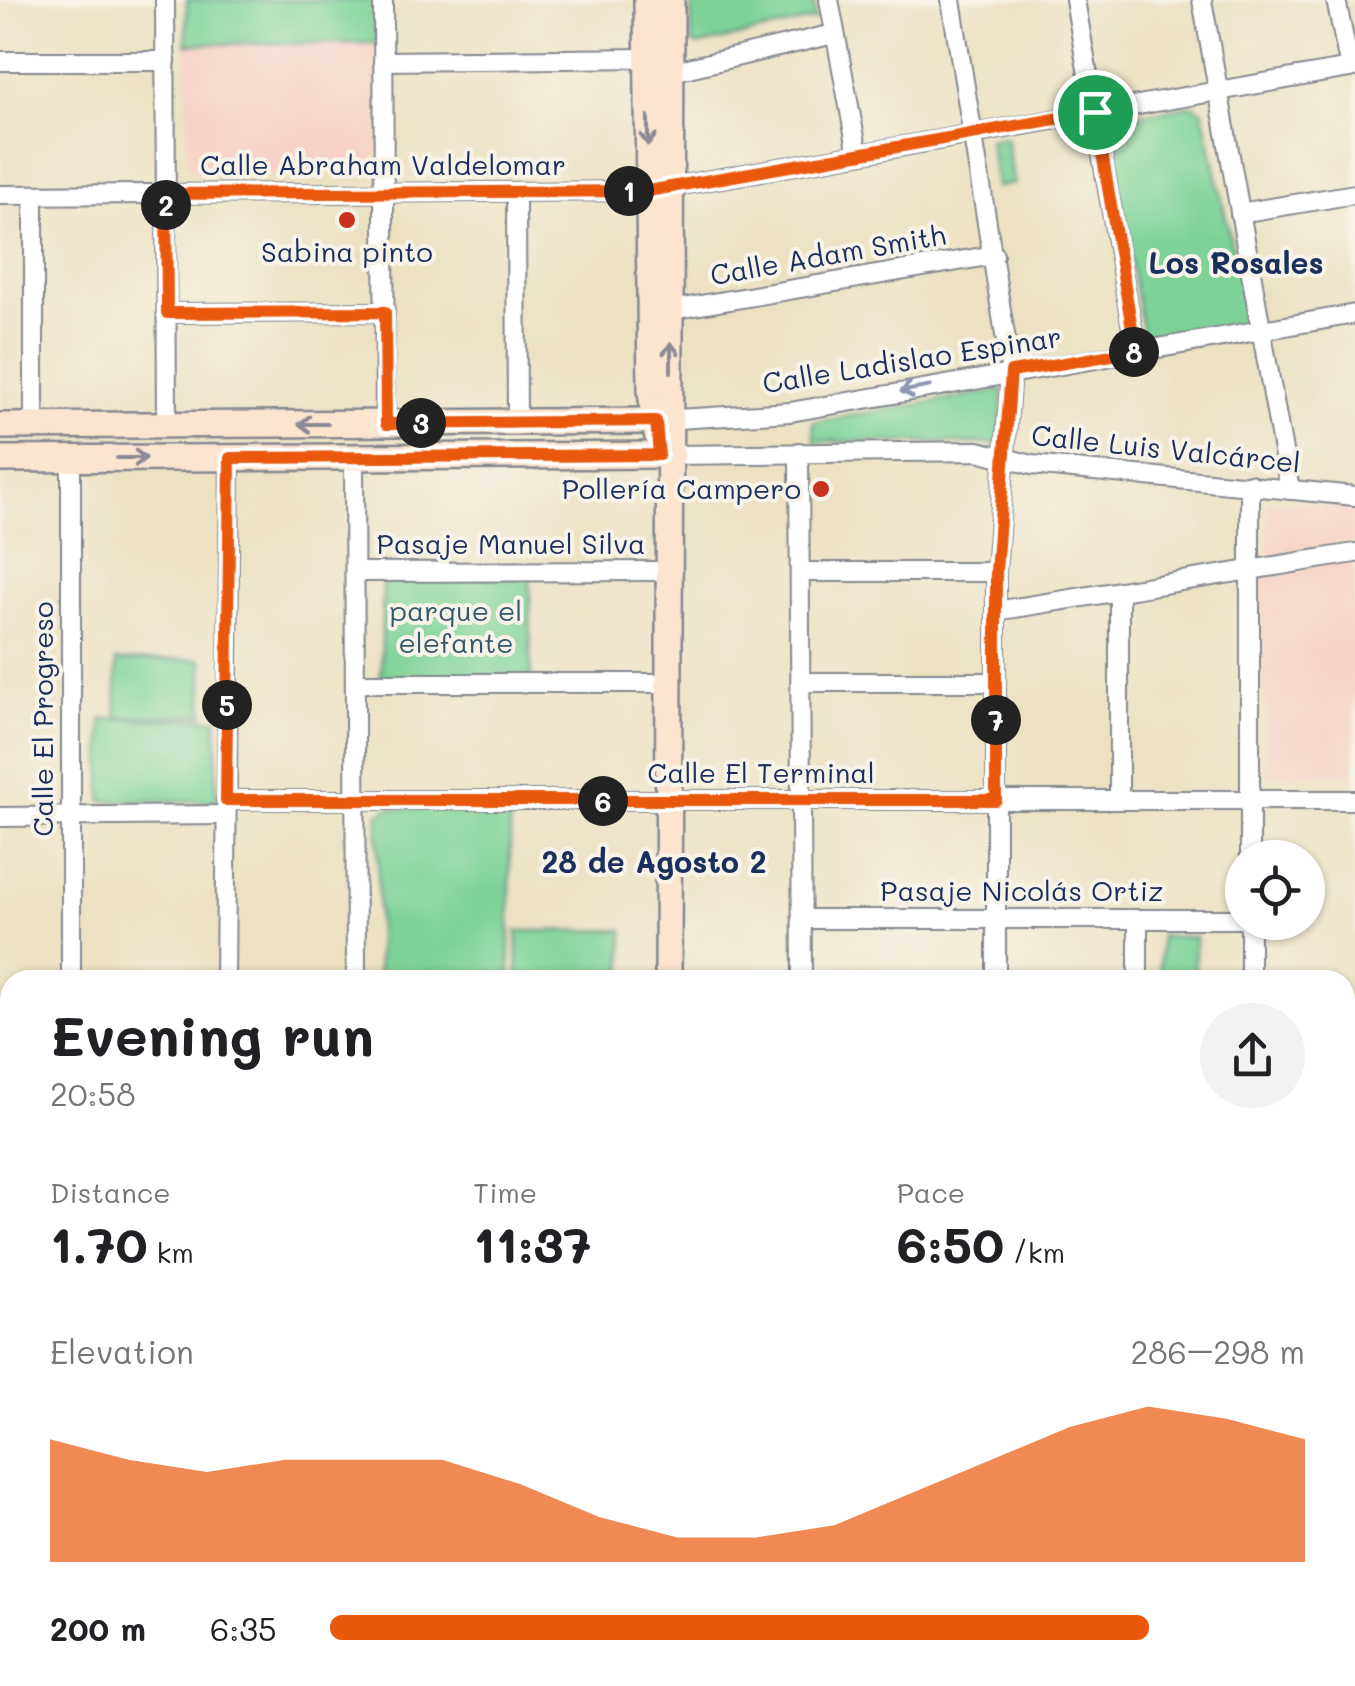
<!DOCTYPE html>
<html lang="en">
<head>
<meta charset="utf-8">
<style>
	:root { --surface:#fff; --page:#f2f2f2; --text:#202124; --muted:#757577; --accent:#ea580c }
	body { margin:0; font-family:Mali,sans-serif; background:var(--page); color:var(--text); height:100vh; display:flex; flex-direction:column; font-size:38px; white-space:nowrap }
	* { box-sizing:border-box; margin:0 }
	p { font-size:32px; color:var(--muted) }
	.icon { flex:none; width:55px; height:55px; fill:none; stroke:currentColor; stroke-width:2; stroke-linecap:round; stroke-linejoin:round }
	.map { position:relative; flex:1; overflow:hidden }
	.side { position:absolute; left:0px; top:970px; width:1355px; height:718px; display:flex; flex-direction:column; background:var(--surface); border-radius:30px 30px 0 0; box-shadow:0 2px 8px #0004 }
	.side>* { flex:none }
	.controls { position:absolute; left:1225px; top:840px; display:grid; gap:20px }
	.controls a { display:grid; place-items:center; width:100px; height:100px; border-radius:50%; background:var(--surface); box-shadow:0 2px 8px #0004; font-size:50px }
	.pin { position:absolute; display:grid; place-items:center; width:85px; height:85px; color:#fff; margin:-42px; border:5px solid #fff; border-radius:50%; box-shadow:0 2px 10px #0007 }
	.km { position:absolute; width:50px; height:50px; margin:-25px; border-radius:50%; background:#222; color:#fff; font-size:28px; line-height:50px; text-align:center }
	.round { display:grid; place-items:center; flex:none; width:105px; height:105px; border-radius:52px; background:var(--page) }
	.head { display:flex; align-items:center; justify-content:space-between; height:170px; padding:0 50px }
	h1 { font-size:55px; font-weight:700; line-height:75px }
	.figures { display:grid; grid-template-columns:repeat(3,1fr); gap:15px; height:170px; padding:10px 50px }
	.figures div { display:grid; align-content:center }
	.figures b { font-size:50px; font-weight:700 }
	.figures small { font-size:28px; font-weight:400 }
	.figures p { font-size:28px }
	.chart { height:280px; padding:20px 50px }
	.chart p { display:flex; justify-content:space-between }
	.chart svg { width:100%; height:180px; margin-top:10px; fill:var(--accent); opacity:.7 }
	ul { padding:0 50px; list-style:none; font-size:32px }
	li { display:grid; grid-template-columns:160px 120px 1fr; align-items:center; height:75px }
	li i { height:25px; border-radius:12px; background:var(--accent) }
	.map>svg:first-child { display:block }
</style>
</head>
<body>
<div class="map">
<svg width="1355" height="1686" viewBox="0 0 1355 1686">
	<rect width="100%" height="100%" fill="#f7f3e8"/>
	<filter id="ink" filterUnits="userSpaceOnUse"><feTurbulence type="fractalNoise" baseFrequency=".01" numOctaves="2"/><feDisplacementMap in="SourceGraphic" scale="20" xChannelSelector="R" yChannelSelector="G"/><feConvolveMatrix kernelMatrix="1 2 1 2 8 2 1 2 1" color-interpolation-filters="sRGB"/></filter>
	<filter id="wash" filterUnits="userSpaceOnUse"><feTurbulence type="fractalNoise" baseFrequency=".0048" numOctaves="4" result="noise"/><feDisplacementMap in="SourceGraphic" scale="40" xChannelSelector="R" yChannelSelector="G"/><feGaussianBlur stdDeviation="2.25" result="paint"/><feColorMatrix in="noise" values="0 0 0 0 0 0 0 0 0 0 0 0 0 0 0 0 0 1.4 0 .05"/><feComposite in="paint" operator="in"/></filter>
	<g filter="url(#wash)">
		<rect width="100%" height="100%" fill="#ece2c2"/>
		<g fill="#f7d1c6">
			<path d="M376,43L378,151L369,164L356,173L224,174H195L188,165L186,44Z"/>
			<path d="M1266,501L1355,507V542L1268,557Z"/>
			<path d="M1355,560V774L1267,776L1261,575Z"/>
		</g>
		<g fill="#7dd397" stroke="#4c817a" stroke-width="2.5">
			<path d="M187,0H377L376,43L186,44Z"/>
			<path d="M691,0H813L816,19L697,46L692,42Z"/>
			<path d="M1193,105L1203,111L1249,325L1144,341L1108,127L1116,119Z"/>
			<path d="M1006,137L1014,184L996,187L989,140Z"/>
			<path d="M1003,390L1000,444L815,441L813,422Z"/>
			<path d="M383,575L530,578L531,677H381Z"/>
			<path d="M202,659L204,715L117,718L116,661Z"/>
			<rect x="102" y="719" width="115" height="82"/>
			<path d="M387,808H510V980H378V815Z"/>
			<path d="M624,930L623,980H518L517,931Z"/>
			<path d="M1160,936L1195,937V980H1160Z"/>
			<path d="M31,1678H150L149,1686H31Z"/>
			<rect x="436" y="1678" width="108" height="8"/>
			<rect x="1006" y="1678" width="102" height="8"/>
		</g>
	</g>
	<g filter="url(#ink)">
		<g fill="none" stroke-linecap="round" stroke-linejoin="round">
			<g stroke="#848890" stroke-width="22">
				<g id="street">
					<path d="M165,0L167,425"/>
					<path d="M383,0L385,424"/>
					<path d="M829,0L858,154"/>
					<path d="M951,0L1011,372L996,572V980"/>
					<path d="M1075,0L1136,351"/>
					<path d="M1202,0L1290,490"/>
					<path d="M1336,0L1350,68"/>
					<path d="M0,61H166"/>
					<path d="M383,61L647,58"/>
					<path d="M671,72L834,34"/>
					<path d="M516,192L517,422"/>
					<path d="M0,195L648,191L1355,67"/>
					<path d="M34,195V426"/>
					<path d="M1240,213L1355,194"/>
					<path d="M671,310L994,255"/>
					<path d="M167,313L385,312"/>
					<path d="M661,420L790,412L1355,314"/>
					<path d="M799,452L802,980"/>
					<path d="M672,455L978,451L1032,465L1355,496"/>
					<path d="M354,457L356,980"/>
					<path d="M71,459V980"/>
					<path d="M1250,484V858"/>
					<path d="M355,572L668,571"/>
					<path d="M802,572H996"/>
					<path d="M1119,591V800"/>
					<path d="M996,611L1355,553"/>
					<path d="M802,682H996"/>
					<path d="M355,683H668"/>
					<path d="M226,800H1355"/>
					<path d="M0,817L225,815"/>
					<path d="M802,919H1242"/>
					<path d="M1138,919V980"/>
					<path d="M1250,922V980"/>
					<path d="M225,980L230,458"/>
					<path d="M0,1302H10"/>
					<path d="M0,1412H10"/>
					<path d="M0,1532H10"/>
					<path d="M1345,1532H1355"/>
					<path d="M23,1678V1686"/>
					<path d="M230,1678V1686"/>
					<path d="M998,1678V1686"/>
					<path d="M1248,1678V1686"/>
					<path d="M159,1686V1678"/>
					<path d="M352,1686V1678"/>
					<path d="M796,1686V1678"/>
				</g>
			</g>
			<g stroke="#848890" stroke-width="30">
				<g id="secondary">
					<path d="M647,0L651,392L657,434"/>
					<path d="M0,426L655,421"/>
					<path d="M0,459L672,455"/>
					<path d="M668,980L671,0"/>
					<path d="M1345,1153H1355"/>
					<path d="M0,1155H10"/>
					<path d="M1345,1186H1355"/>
					<path d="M0,1188H10"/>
					<path d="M683,1678V1686"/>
				</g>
			</g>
			<use href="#street" stroke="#fff" stroke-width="18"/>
			<use href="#secondary" stroke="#fbe5cf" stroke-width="25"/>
		</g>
		<defs><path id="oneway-shaft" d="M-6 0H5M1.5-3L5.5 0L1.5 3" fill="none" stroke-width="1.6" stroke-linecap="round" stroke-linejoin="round" transform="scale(2.5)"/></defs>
		<g stroke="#8b8a96">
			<use href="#oneway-shaft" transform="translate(648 131) rotate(90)"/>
			<use href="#oneway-shaft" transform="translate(671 357) rotate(-90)"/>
			<use href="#oneway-shaft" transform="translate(313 424) rotate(180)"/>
			<use href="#oneway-shaft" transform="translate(132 458)"/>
		</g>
		<use stroke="#8d97ae" href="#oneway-shaft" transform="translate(915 389) rotate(170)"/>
	</g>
	<g fill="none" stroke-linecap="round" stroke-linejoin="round" filter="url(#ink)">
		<g stroke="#fff" stroke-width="20">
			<path id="route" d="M1095,112L1136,351L1011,372L996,572V800H226L230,458L659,455L656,421L386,424L385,312L167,313L166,194L648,191Z"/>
		</g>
		<use href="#route" stroke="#ea580c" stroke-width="12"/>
	</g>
	<g fill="#c8321e" stroke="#f7f3e8" stroke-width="4">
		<circle cx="347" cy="220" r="10"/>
		<circle cx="821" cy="489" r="10"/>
	</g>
	<g text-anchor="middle" stroke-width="8" stroke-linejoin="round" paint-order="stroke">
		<g font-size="28" fill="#1b2f5e" stroke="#f7f3e8">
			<text x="383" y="175">Calle Abraham Valdelomar</text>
			<text transform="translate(828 255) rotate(-10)" y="10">Calle Adam Smith</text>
			<text transform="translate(912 360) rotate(-9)" y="10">Calle Ladislao Espinar</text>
			<text transform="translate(1166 449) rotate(6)" y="10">Calle Luis Valcárcel</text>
			<text x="511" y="554">Pasaje Manuel Silva</text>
			<text transform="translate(43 719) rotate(-90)" y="10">Calle El Progreso</text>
			<text x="761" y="783">Calle El Terminal</text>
			<text x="1022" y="901">Pasaje Nicolás Ortiz</text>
		</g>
		<g font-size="28" fill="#1b2f5e" stroke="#f7f3e8">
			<text x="347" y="262">Sabina pinto</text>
			<text x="801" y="499" text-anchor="end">Pollería Campero</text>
		</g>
		<g font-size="28" fill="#34586c" stroke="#f7f3e8">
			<text x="456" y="621">parque el<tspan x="456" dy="32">elefante</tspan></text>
		</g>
		<g font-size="30" font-weight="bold" fill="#1b2f5e" stroke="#f7f3e8">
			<text x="1236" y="274">Los Rosales</text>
			<text x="654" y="873">28 de Agosto 2</text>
		</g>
	</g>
</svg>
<div class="controls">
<a><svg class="icon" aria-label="locate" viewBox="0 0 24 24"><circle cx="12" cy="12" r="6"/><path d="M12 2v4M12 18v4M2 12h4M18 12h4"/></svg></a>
</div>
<div class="pin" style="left:1095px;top:112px;background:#1e9e55"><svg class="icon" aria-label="arrive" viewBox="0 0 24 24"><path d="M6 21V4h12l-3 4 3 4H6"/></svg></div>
<b class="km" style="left:629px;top:191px">1</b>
<b class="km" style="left:166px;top:205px">2</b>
<b class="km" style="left:421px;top:423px">3</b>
<b class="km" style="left:227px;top:705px">5</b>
<b class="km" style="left:603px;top:801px">6</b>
<b class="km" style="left:996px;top:720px">7</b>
<b class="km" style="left:1134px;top:352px">8</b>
<section class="side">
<div class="head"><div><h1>Evening run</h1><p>20:58</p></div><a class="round"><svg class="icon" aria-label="share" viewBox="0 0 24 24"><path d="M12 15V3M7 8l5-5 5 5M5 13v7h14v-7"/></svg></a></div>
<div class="figures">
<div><p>Distance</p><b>1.70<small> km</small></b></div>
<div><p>Time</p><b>11:37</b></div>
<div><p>Pace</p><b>6:50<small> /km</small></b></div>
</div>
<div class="chart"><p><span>Elevation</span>286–298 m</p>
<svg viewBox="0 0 160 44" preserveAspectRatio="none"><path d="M0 44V14L10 19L20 22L30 19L40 19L50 19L60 25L70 33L80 38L90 38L100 35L110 27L120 19L130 11L140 6L150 9L160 14V44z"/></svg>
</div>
<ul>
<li><b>200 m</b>6:35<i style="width:84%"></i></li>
</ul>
</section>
</div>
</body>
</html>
